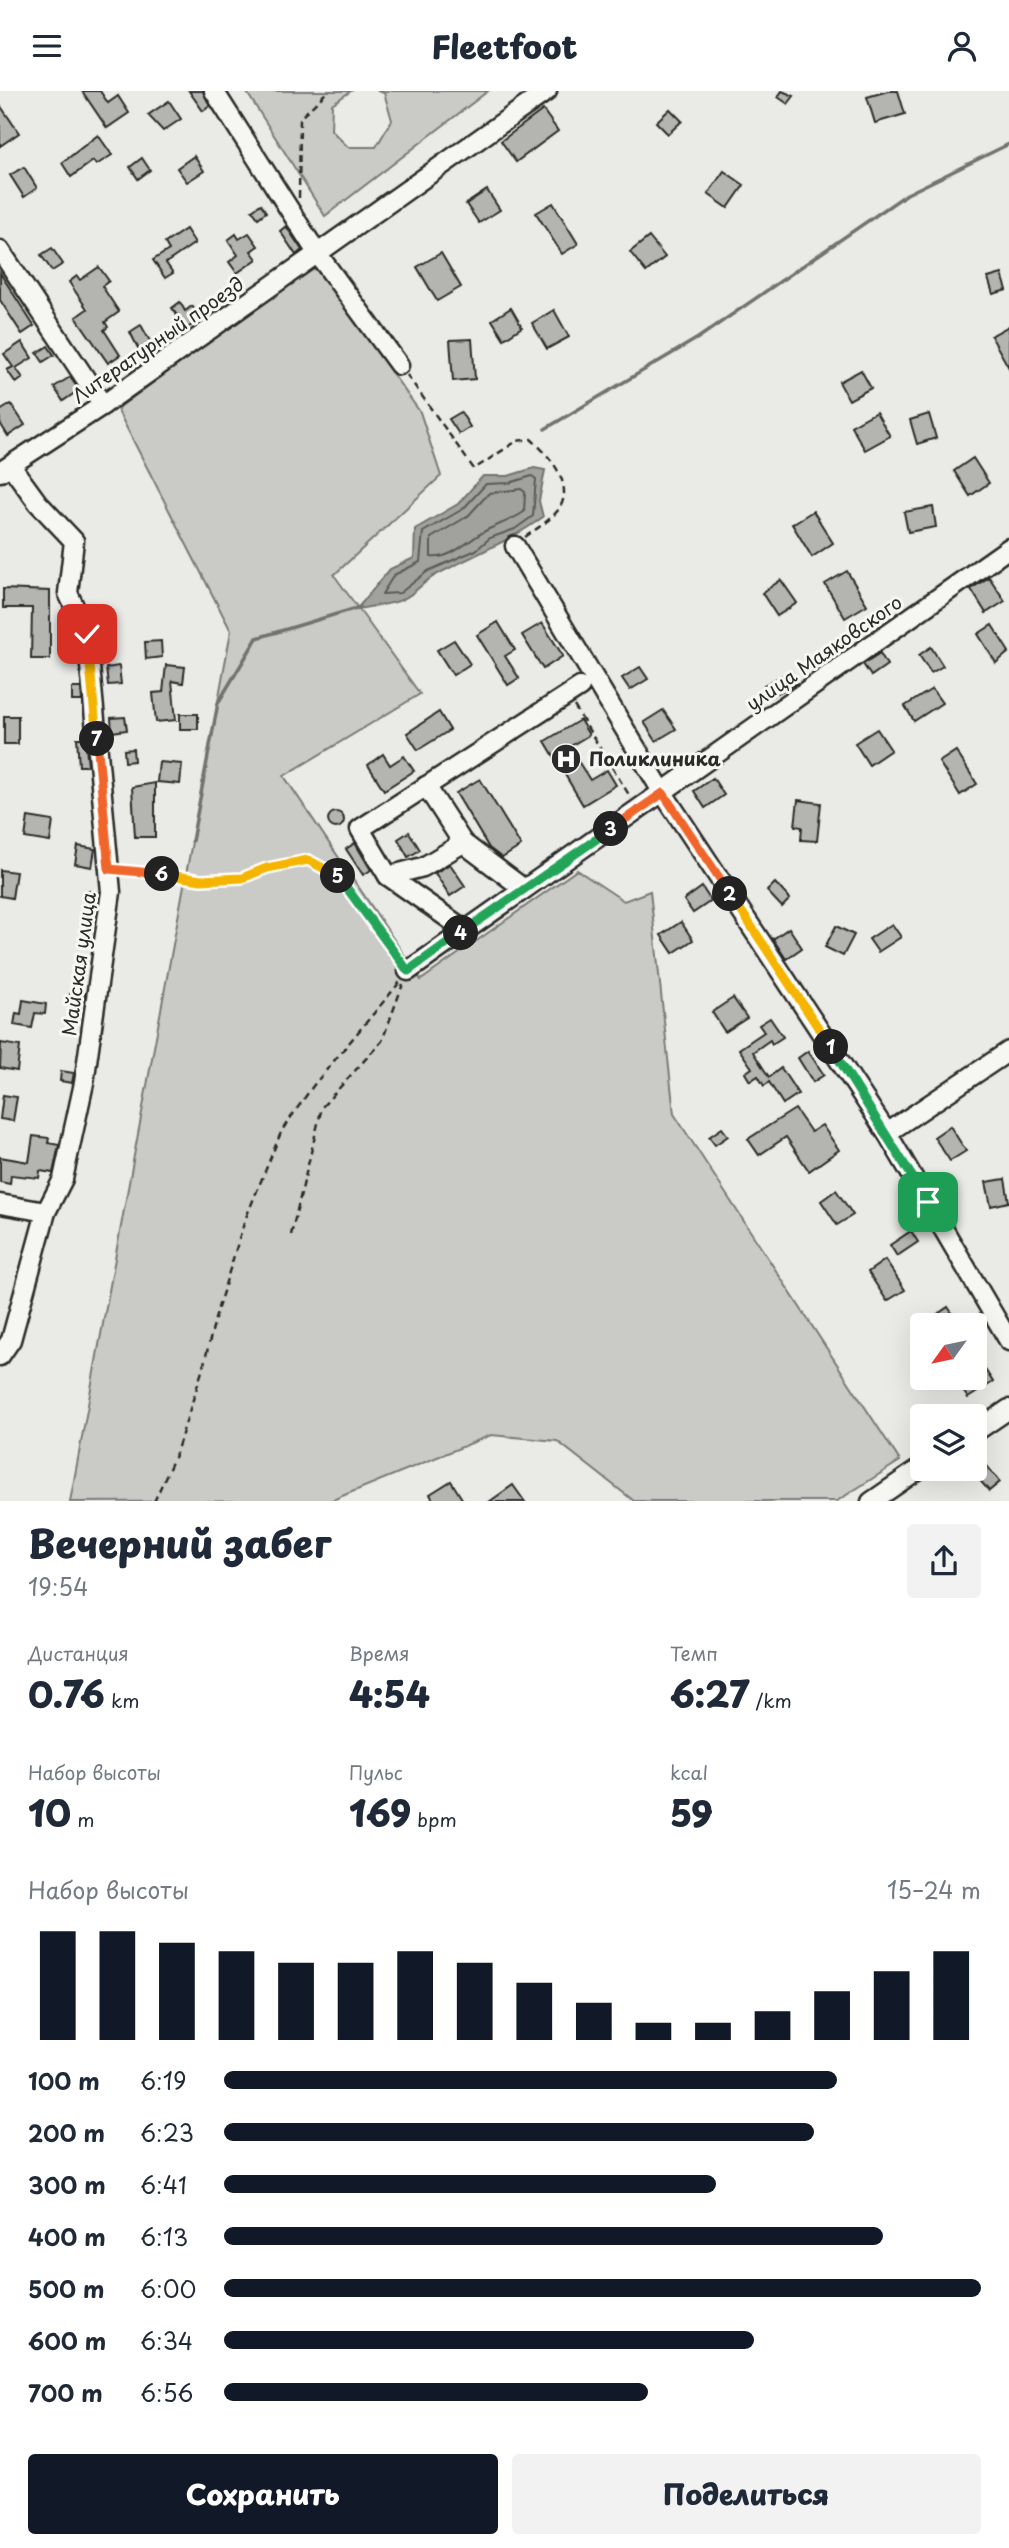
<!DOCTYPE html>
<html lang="ru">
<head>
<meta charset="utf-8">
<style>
	:root { --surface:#fff; --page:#f2f2f3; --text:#1f2937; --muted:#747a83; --accent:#111827 }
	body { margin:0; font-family:"Playpen Sans",sans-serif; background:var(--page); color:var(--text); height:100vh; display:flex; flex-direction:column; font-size:26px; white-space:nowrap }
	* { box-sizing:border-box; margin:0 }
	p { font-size:23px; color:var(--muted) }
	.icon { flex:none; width:38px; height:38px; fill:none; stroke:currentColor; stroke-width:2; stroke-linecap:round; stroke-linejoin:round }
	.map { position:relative; height:1410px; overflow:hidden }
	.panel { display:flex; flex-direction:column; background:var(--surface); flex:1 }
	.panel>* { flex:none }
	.needle { width:46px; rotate:237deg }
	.buttons { position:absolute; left:910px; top:1222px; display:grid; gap:14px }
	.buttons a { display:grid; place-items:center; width:77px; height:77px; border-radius:7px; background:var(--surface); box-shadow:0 7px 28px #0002; font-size:35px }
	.pin { position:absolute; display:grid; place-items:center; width:60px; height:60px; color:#fff; margin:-30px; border-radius:14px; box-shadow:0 4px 10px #0006 }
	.km { position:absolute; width:35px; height:35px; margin:-18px; border-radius:50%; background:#222; color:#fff; font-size:19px; line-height:35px; text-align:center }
	.round { display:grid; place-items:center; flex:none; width:74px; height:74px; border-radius:7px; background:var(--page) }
	.headline { display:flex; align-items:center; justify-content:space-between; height:119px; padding:0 28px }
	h1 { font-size:38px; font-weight:800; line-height:52px }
	.figures { display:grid; grid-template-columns:repeat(3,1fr); gap:10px; height:119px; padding:7px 28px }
	.figures div { display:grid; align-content:center }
	.figures b { font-size:35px; font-weight:800 }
	.figures small { font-size:19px; font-weight:400 }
	.figures p { font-size:19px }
	.chart { height:196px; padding:14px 28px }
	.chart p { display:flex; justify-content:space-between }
	.chart svg { width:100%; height:126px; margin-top:7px; stroke:var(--accent); stroke-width:6 }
	.button { display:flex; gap:14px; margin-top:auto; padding:14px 28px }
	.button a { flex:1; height:80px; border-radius:7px; background:var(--accent); color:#fff; font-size:28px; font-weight:800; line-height:80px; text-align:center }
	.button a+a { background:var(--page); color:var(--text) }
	ul { padding:0 28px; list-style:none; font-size:23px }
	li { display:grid; grid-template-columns:112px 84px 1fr; align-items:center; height:52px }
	li i { height:18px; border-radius:9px; background:var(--accent) }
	header { display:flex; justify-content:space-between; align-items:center; height:91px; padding:0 28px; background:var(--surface); font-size:32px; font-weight:800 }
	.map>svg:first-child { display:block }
</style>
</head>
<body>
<header><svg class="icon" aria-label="menu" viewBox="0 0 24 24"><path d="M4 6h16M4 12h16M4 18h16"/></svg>Fleetfoot<svg class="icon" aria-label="person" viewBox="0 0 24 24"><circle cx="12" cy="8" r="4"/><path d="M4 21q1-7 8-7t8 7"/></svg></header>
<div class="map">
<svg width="1009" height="1411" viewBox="0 0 1009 1411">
	<rect width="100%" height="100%" fill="#eaeae6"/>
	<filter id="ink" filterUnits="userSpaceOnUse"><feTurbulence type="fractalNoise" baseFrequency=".0143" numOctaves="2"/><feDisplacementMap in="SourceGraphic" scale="14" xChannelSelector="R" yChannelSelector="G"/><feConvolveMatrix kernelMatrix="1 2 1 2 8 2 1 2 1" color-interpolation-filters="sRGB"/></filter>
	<g filter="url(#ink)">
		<g fill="#cacac7" stroke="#7a7a79" stroke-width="2">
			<path d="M246,0H351L332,13L331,39L348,56H376L392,29L384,2L377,0H488L325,125Z"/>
			<path d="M314,173L420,321L441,385L334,484L420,603L284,685L421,889L577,779L624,810L650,800L674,1023L900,1370L837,1410H634L557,1350L491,1344L330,1410L70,1411L231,540L117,318Z"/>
		</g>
		<path fill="#a1a19e" stroke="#727270" stroke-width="2" d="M534,377L545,379L539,410L543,426C509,451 471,465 434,485C423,491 415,503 403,508C394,514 368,515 356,519L390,478L414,467L415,438L458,413L483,385H508Z"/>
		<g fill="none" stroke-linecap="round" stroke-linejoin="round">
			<g stroke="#5a5a59" stroke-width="2">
				<path d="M532,385L536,388L533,425L515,438L490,447L476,459L428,480L400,502L382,503L394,484L420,471L423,441L463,418L486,393L509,392Z"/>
				<path d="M521,398L525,401L524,421C512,429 502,432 489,438C471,446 452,469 431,466V447L468,425L489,402Z"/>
			</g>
			<g stroke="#727270" stroke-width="3.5">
				<path d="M545,338L698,247L907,103L1009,53"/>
				<path d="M192,750L218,612L257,547L360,516"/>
			</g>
		</g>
		<g fill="#b4b4b1" stroke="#2b2b2b" stroke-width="2">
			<path d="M82,0H100L108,12L118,5L129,22L107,37Z"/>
			<path d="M189,0H203L210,15L203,20Z"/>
			<path d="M782,0L794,5L788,13L778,6Z"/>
			<path d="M888,0H898L905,23L875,32L867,6Z"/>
			<path d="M169,10L181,28L163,40L148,24Z"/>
			<path d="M0,14L19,42L0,55Z"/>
			<path d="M670,18L682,30L668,43L656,31Z"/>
			<path d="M543,19L558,40L516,71L501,50Z"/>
			<path d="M98,44L112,64L96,74L93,70L71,86L62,72Z"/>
			<path d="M194,65L204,80L187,91L177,77Z"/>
			<path d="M142,67L150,79L138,88L130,76Z"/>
			<path d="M24,76L37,97L24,106L10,84Z"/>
			<path d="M724,80L744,94L728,117L708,103Z"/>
			<path d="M487,99L500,119L479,132L466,113Z"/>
			<path d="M553,112L578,153L562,163L536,122Z"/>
			<path d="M261,113L266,121L258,127L252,119Z"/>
			<path d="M286,135L302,159L296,164L280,140Z"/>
			<path d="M186,138L195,152L166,172L173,182L165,187L153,169L169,159L165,152Z"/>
			<path d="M249,142L258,155L251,160L257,168L237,182L229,171L238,164L228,149L236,143L239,148Z"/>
			<path d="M649,146L665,166L646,181L630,161Z"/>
			<path d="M52,157L63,173L52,180L41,164Z"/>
			<path d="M441,162L461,196L437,210L417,176Z"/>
			<path d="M99,176L109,190L102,195L119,221L105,231L108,236L104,239L120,264L108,272L76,226L87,218L69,191L77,185L80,189Z"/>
			<path d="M0,182L34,235L22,243L0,209Z"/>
			<path d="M1002,183L1007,199L993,203L988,187Z"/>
			<path d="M180,211L185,220L192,215L201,228L186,238L172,217Z"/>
			<path d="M511,217L522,236L504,248L492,229Z"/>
			<path d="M554,219L569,246L547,258L532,232Z"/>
			<path d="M141,234L156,261L144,269L130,241Z"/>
			<path d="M1009,235V277L991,245Z"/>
			<path d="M472,248L475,288L453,290L450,249Z"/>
			<path d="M22,251L32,267L16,277L23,287L16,292L7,279L13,276L4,263Z"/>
			<path d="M48,255L54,264L43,271L37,262Z"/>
			<path d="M861,279L871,297L849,309L839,291Z"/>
			<path d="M70,286L79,299L63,310L54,296Z"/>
			<path d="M11,313L25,334L8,345L0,332V320Z"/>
			<path d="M461,321L470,336L459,343L449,328Z"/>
			<path d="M876,321L890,345L865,359L851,335Z"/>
			<path d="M929,323L936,347L917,353L910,329Z"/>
			<path d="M973,367L989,392L970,405L954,380Z"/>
			<path d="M933,416L936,436L908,441L904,421Z"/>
			<path d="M813,420L833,452L812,466L792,433Z"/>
			<path d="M847,480L867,514L845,527L825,493Z"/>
			<path d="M989,486L1005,510L986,522L971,498Z"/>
			<path d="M781,489L797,512L777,525L762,502Z"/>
			<path d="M3,498L50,500V568H31L32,517H3Z"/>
			<path d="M498,531L515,559L505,565L519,587L508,594L477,544Z"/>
			<path d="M542,532L563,565L543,578L522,544Z"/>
			<path d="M992,534L1009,561L996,572L978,543Z"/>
			<path d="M454,549L470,573L453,584L437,559Z"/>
			<path d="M161,550L162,566L146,568L145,551Z"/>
			<path d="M931,556L943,575L931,582L919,564Z"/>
			<path d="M880,562L887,574L871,585L863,573Z"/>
			<path d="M166,574L185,576L183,592L172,590L176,629L156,631L153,602L163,601Z"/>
			<path d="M119,575L121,593L108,594L106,577Z"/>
			<path d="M640,576L648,588L630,599L622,587Z"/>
			<path d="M791,580L797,592L770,606L764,594Z"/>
			<path d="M72,597H81L82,610H72Z"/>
			<path d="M932,598L942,612L914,630L905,615Z"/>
			<path d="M663,619L676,638L656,650L644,631Z"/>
			<path d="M439,621L450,639L418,659L407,642Z"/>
			<rect x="180" y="623" width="18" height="15"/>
			<rect x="4" y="625" width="14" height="28"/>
			<path d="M125,626L127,639L112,641L111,627Z"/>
			<path d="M580,629L589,644L569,656L590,689L607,679L616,694L583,714L545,650Z"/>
			<path d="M877,638L891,659L869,674L855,652Z"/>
			<path d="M77,647H85L88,675H79Z"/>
			<path d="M133,658L134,670L125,671L124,659Z"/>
			<path d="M956,660L977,693L960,704L939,671Z"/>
			<path d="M383,663L390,674L404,665L414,680L384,699L368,674Z"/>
			<path d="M159,671L182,673L180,693L157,691Z"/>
			<path d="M713,687L724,704L705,717L694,700Z"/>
			<path d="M480,688L521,755L502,767L489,757L456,702Z"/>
			<path d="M155,692V746H135L132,696Z"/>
			<path d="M798,709L821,712L817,750L801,749L802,736L795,735Z"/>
			<circle cx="336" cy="729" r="8"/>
			<path d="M28,726L53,730L50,751L25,747Z"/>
			<path d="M409,741L420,759L408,766L398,748Z"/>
			<path d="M355,752L371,779L363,784L346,758Z"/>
			<path d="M78,755L95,758L92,776L75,773Z"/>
			<path d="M450,773L465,795L450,805L435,782Z"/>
			<path d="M0,779L16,781L12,807L0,805Z"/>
			<path d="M775,792L790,808L782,816L767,800Z"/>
			<path d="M702,796L711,810L693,822L684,809Z"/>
			<path d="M84,800L100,801L98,813L83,812Z"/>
			<path d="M681,831L693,849L673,862L661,844Z"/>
			<path d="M892,833L901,846L878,861L869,848Z"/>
			<path d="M836,835L854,844L843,865L825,856Z"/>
			<path d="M789,837L802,857L786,868L773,848Z"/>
			<path d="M71,900L85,902L84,912L69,909Z"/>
			<path d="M733,907L747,927L725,941L712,921Z"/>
			<path d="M23,909L46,913L45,923L35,922L32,937L14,934L16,922L21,923Z"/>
			<path d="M770,927L783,946L772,953L770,949L753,961L769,986L781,977L798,1003L783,1013L769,991L764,995L758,985L750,990L745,982L752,977L739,958L764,941L759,934Z"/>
			<path d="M1,952L20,955L17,980L0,977Z"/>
			<path d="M808,960L824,984L813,991L798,967Z"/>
			<path d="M61,980L74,982L72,992L60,990Z"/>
			<path d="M3,1004L17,1006L13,1030L0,1028Z"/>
			<path d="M795,1018L811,1041L822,1034L839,1059L809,1080L786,1046L759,1064L748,1048Z"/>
			<path d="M950,1035L966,1060L950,1070L934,1046Z"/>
			<path d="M722,1037L728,1045L715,1054L709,1046Z"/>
			<path d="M33,1045L49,1047L48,1052L59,1054L53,1082L40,1080L39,1087L11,1084L10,1093L0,1091V1066L29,1071Z"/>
			<path d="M1005,1088L1009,1111L991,1115L986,1091Z"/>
			<path d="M836,1099L853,1124L837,1134L821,1110Z"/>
			<path d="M911,1140L918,1151L897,1165L890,1154Z"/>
			<path d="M885,1169L905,1199L887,1210L868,1181Z"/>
			<path d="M948,1216L957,1229L950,1234H922Z"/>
			<path d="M982,1274L993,1291L968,1307L957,1291L964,1286H975V1279Z"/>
			<path d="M984,1371L1000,1391L989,1400L972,1380Z"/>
			<path d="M451,1390L464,1411H434L430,1403Z"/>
			<path d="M513,1394L525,1411H489Z"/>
		</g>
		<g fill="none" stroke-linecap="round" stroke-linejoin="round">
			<g stroke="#2b2b2b" stroke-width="23">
				<g id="minor">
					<path d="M214,0L317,162L399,274"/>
					<path d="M0,159L103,314"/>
					<path d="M0,381L103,314L547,0"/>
					<path d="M515,455L663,702L887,1042L1009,1250"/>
					<path d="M426,695L463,752L524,798"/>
					<path d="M388,785L423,776L463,752"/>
					<path d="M465,839L388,785L360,738L580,596"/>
					<path d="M408,880L1009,457"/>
					<path d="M887,1042L1009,960"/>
					<path d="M0,1113L46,1121"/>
					<path d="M0,1265L11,1249L46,1121L63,1088L84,992L111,801L87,543L68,502L74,450L38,412L11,375"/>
					<path d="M975,1341L1009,1318"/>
					<path d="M871,1411L922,1376"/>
				</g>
			</g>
			<g stroke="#2b2b2b" stroke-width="2.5" stroke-dasharray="7 5" stroke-linecap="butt">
				<path d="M299,107L300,27L328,0"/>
				<path d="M407,284L474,378L517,350L531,348C549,364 575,393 559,418C551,429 536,438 525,446"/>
				<path d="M574,615L631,707"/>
				<path d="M125,780L201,789L242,787L266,777L308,769L338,784L400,869"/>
				<path d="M291,1144L322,1016L382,950L403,893"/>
				<path d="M154,1411L176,1362L203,1277L217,1220L245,1129L282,1039L313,995L400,891"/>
			</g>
			<use href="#minor" stroke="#f6f6f2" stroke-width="18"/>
		</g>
	</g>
	<g fill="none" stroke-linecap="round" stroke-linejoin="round" filter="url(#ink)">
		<g stroke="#fff" stroke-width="14">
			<path id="split-1" d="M831,956L928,1111"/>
		</g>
		<g stroke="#fff" stroke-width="14">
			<path id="split-2" d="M730,803L831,956"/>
		</g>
		<g stroke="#fff" stroke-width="14">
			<path id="split-3" d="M611,738L663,702L730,803"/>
		</g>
		<g stroke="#fff" stroke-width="14">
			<path id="split-4" d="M461,842L611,738"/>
		</g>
		<g stroke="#fff" stroke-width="14">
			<path id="split-5" d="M338,785L408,880L461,842"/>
		</g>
		<g stroke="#fff" stroke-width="14">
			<path id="split-6" d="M162,783L201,789L242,787L267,777L308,769L338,785"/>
		</g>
		<g stroke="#fff" stroke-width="14">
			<path id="split-7" d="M97,648L109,778L162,783"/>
		</g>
		<g stroke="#fff" stroke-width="14">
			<path id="split-8" d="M87,543L97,648"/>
		</g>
		<use href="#split-1" stroke="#22a559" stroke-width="9"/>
		<use href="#split-2" stroke="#f5b400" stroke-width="9"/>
		<use href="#split-3" stroke="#f0652b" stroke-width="9"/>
		<use href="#split-4" stroke="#22a559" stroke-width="9"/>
		<use href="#split-5" stroke="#22a559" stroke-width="9"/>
		<use href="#split-6" stroke="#f5b400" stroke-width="9"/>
		<use href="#split-7" stroke="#f0652b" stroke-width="9"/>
		<use href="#split-8" stroke="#f5b400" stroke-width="9"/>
	</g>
	<defs>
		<g id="hospital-disc" transform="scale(1.575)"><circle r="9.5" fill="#2b2b2b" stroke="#f6f6f2"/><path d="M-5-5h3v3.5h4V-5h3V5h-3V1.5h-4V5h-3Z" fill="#fff"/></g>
	</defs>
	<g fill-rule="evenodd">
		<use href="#hospital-disc" x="566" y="668"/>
	</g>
	<g text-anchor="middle" stroke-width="6" stroke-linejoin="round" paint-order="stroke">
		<g font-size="19" fill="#2b2b2b" stroke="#f6f6f2">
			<text transform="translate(158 249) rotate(-35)" y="7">Литературный проезд</text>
			<text transform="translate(824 562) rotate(-35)" y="7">улица Маяковского</text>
			<text transform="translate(79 873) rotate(-82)" y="7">Майская улица</text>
		</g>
		<g font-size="19" font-weight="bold" fill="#2b2b2b" stroke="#f6f6f2" text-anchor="start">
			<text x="589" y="675">Поликлиника</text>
		</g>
	</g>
</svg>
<div class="buttons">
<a><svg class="needle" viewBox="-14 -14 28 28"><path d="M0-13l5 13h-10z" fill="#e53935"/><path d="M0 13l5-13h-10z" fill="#747a83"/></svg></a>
<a><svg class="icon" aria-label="layers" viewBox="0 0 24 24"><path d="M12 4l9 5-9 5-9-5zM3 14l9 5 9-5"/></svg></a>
</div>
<div class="pin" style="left:928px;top:1111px;background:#1e9e55"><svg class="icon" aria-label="arrive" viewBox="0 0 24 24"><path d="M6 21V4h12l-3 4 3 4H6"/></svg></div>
<div class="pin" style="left:87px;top:543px;background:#d93025"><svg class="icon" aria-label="check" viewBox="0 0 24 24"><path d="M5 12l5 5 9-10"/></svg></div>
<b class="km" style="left:831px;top:956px">1</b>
<b class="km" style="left:730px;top:803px">2</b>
<b class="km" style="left:611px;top:738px">3</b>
<b class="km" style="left:461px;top:842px">4</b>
<b class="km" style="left:338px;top:785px">5</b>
<b class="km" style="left:162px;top:783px">6</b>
<b class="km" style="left:97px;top:648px">7</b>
</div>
<section class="panel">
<div class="headline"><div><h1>Вечерний забег</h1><p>19:54</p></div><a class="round"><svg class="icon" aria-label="share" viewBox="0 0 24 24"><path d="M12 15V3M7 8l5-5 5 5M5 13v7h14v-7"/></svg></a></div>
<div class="figures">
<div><p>Дистанция</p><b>0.76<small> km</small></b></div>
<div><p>Время</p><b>4:54</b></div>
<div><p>Темп</p><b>6:27<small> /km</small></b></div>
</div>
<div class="figures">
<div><p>Набор высоты</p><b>10<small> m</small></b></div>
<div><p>Пульс</p><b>169<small> bpm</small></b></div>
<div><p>kcal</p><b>59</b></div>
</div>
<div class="chart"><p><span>Набор высоты</span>15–24 m</p>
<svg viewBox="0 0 160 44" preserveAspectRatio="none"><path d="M5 44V6M15 44V6M25 44V10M35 44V13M45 44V17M55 44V17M65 44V13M75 44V17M85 44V24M95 44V31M105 44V38M115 44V38M125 44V34M135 44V27M145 44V20M155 44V13"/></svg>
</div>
<ul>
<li><b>100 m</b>6:19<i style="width:81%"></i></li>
<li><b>200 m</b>6:23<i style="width:78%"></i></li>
<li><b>300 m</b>6:41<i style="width:65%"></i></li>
<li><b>400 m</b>6:13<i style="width:87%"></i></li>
<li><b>500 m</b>6:00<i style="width:100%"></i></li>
<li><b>600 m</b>6:34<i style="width:70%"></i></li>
<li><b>700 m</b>6:56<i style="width:56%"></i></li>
</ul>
<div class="button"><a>Сохранить</a><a>Поделиться</a></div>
</section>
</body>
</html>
